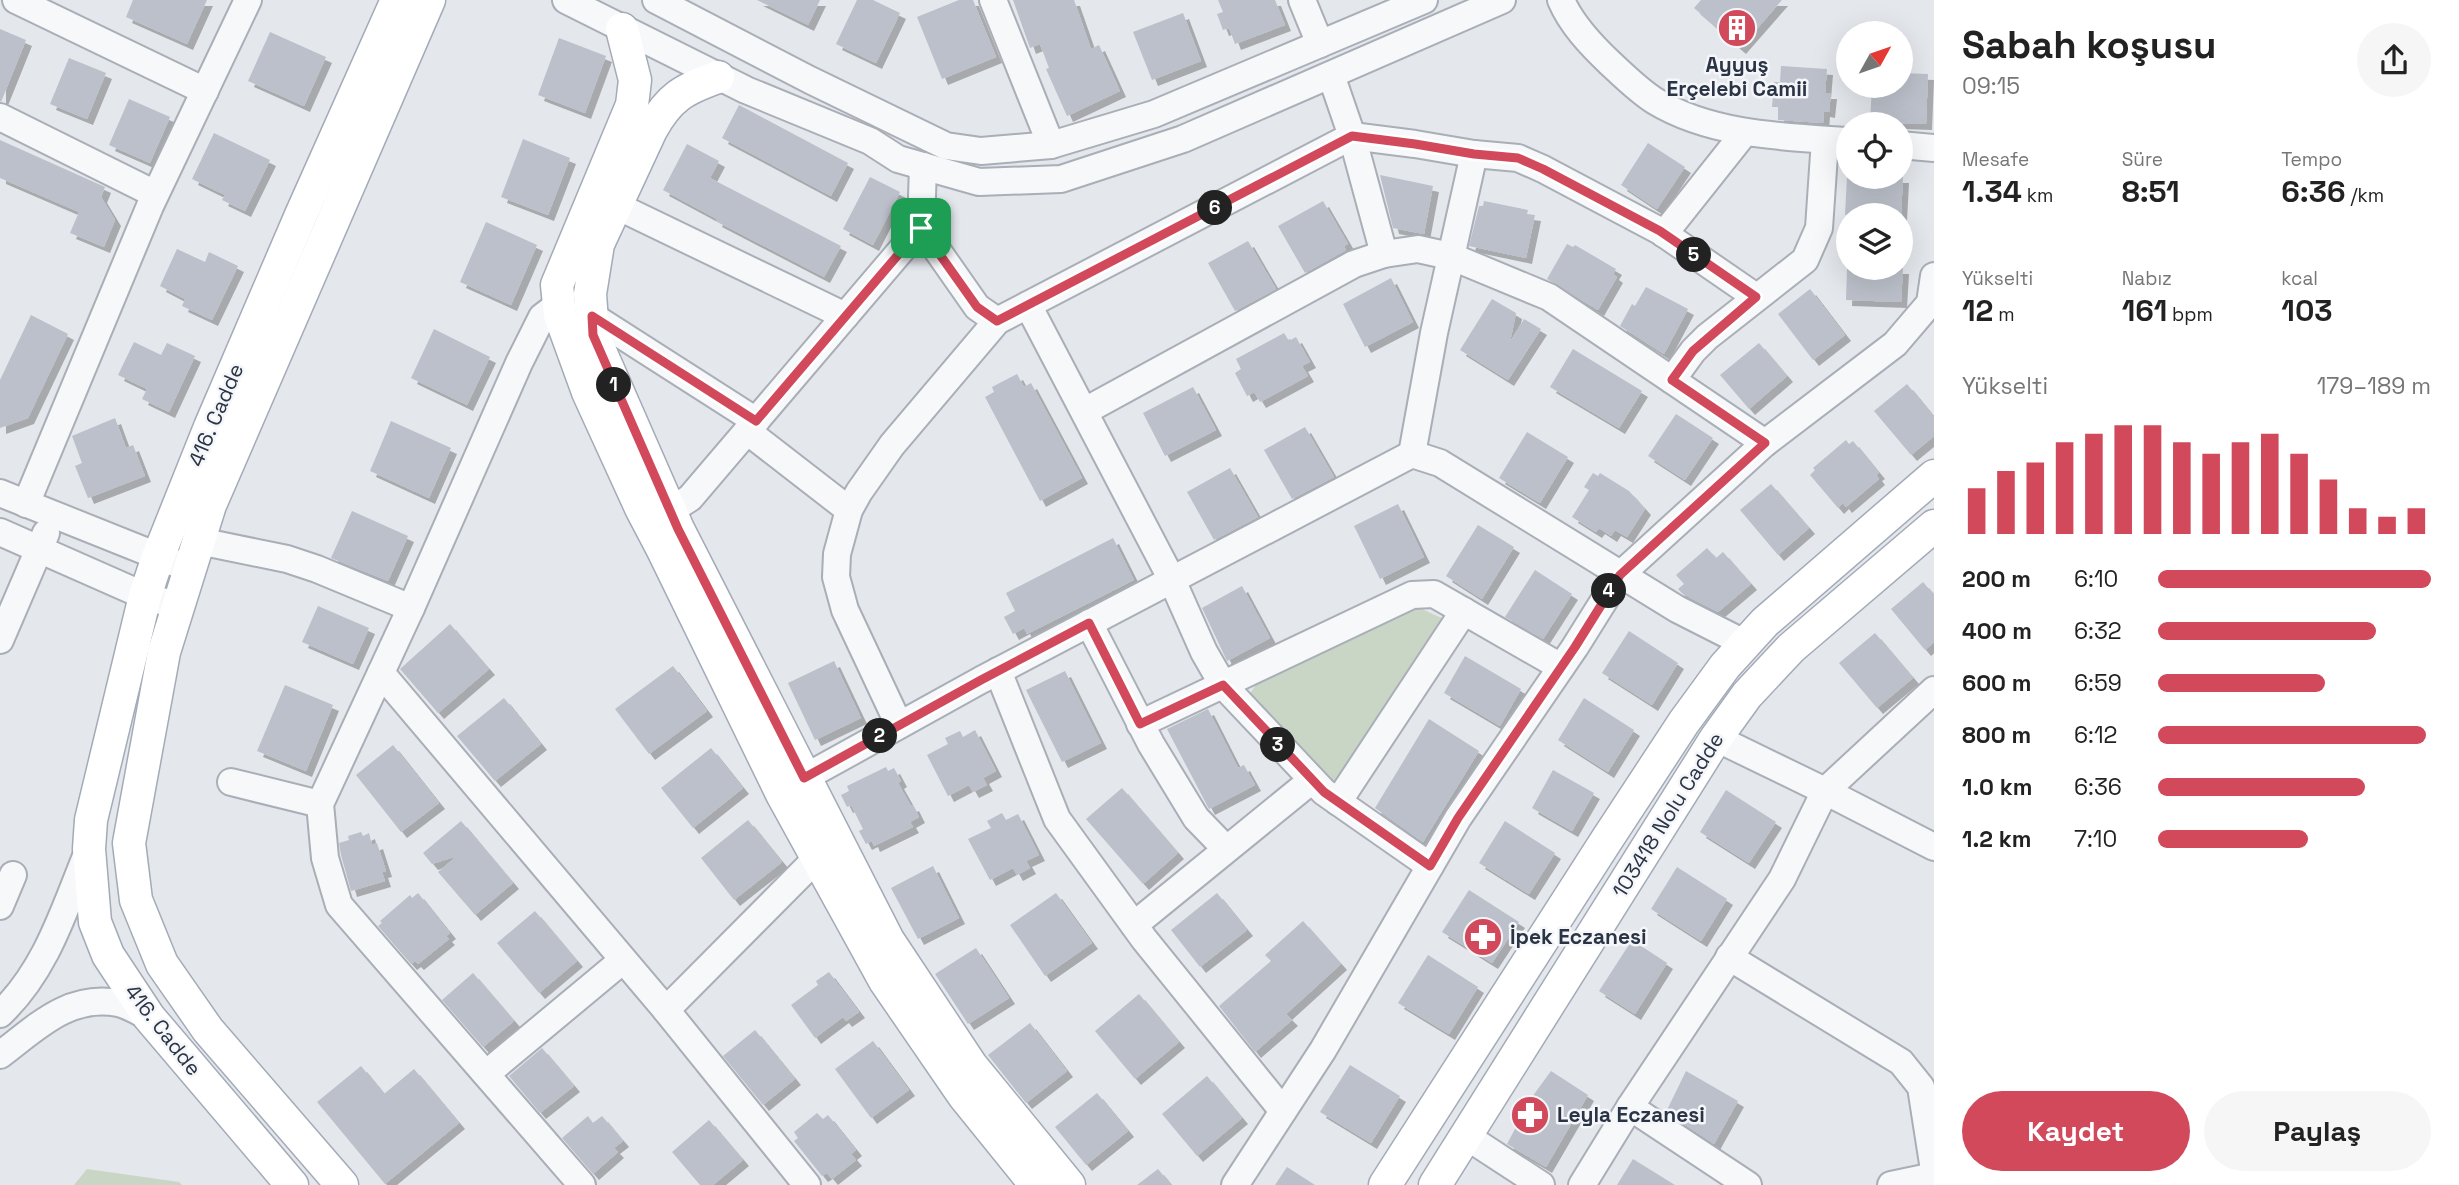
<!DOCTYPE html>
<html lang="tr">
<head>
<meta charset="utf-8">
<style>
	:root { --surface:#fff; --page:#f6f6f6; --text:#222; --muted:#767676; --accent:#d1495b }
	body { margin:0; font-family:"Space Grotesk",sans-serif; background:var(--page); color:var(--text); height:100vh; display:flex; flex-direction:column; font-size:26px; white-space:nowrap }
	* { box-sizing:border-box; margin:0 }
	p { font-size:23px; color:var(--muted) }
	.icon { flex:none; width:38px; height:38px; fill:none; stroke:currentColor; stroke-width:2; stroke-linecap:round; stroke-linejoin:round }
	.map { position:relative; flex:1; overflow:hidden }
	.side { display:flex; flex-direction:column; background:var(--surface); width:525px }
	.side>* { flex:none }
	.needle { width:46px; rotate:50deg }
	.controls { position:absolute; left:1836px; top:21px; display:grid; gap:14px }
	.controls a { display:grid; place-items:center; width:77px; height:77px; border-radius:50%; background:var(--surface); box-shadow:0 7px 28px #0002; font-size:35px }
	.pin { position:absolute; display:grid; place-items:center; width:60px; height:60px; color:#fff; margin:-30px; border-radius:14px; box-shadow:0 4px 10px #0006 }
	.km { position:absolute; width:35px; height:35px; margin:-18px; border-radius:50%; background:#222; color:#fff; font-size:19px; line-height:35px; text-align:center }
	.round { display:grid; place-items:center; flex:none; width:74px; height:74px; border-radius:37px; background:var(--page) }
	.headline { display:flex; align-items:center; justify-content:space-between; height:119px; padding:0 28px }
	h1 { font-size:38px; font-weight:700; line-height:52px }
	.figures { display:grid; grid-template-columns:repeat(3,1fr); gap:10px; height:119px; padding:7px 28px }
	.figures div { display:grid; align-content:center }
	.figures b { font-size:30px; font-weight:700 }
	.figures small { font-size:19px; font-weight:400 }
	.figures p { font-size:19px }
	.chart { height:196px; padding:14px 28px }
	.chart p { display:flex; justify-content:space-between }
	.chart svg { width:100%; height:126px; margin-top:7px; stroke:var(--accent); stroke-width:6 }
	.primary-button { display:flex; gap:14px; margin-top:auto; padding:14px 28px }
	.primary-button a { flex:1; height:80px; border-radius:42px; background:var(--accent); color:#fff; font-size:28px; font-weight:700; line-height:80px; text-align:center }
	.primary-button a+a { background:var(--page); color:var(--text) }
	ul { padding:0 28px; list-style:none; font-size:23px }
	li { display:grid; grid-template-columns:112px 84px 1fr; align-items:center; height:52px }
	li i { height:18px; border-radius:9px; background:var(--accent) }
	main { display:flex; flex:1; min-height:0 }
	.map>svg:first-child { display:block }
</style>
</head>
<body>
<main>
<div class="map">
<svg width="1934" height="1185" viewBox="0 0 1934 1185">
	<defs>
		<filter id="shadow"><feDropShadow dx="6" dy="6" stdDeviation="0" flood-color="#0004"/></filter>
	</defs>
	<rect width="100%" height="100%" fill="#e4e7ec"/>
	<g fill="#c9d6c5">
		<path d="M1411,604L1446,620L1334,787L1245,701L1257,683L1271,671Z"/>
		<path d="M87,1169L179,1182L182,1185H74Z"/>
	</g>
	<g fill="#bbc0ca" filter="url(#shadow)">
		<path d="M133,0H207L187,44L126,17Z"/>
		<path d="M757,0H820L808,25Z"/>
		<path d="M857,0H873L900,13L876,63L836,44Z"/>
		<path d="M959,0H973L996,57L942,79L917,17Z"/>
		<path d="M1013,0H1074L1091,49L1099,45L1120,91L1067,116L1046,69L1049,68L1040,44L1030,48Z"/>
		<path d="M1218,0H1275L1285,25L1235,44L1229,28L1223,30L1217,14L1223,12Z"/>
		<path d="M1701,0H1782L1740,48L1694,8Z"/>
		<path d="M1183,13L1201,61L1152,80L1133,32Z"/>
		<path d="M0,29L26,40L1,102L0,101Z"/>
		<path d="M270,32L326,57L304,106L248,81Z"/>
		<path d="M559,38L606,56L585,113L538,95Z"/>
		<path d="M69,58L106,73L87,119L50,104Z"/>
		<path d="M1781,66L1827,69L1825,93H1831L1829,112L1824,111L1823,123L1778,120V107H1772L1774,82H1780Z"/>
		<path d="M1900,73L1928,74L1926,124L1870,122L1872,86H1900Z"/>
		<path d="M129,99L170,117L150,163L109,145Z"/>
		<path d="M739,105L848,163L831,196L722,138Z"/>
		<path d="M214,133L270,160L245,211L222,200L225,195L192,179Z"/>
		<path d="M523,139L570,158L548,215L501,197Z"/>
		<path d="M0,140L105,187L101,197L115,220L104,247L70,233L79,212L0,178Z"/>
		<path d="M1648,143L1685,167L1657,209L1621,185Z"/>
		<path d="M687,144L719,161L710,178L841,246L824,277L716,221L717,219L663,190Z"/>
		<path d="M1380,175L1433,186L1424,234L1393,228Z"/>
		<path d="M870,177L900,192L873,245L843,229Z"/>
		<path d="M1847,177H1903L1901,215H1845Z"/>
		<path d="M1323,201L1348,244L1344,246L1346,250L1305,273L1278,226Z"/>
		<path d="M1484,201L1528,210L1527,214L1535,215L1526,258L1469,246L1479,206H1483Z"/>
		<path d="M486,222L537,245L511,305L460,282Z"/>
		<path d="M1248,241L1276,289L1235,311L1208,263Z"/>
		<path d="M1567,244L1573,247L1575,245L1616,269L1613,274L1617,277L1598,310L1547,279Z"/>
		<path d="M177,249L205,262L209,252L238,266L212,320L182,306L185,299L160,286Z"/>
		<path d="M1847,268H1903L1901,302L1846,300Z"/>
		<path d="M1391,278L1413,322L1365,347L1343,304Z"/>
		<path d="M1646,287L1688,309L1664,354L1620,326L1632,304L1635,306Z"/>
		<path d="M1810,289L1845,335L1813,360L1778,314Z"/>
		<path d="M1492,299L1516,313L1510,342L1524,319L1541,329L1508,380L1460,350Z"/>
		<path d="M31,315L68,334L28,418L0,428V380Z"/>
		<path d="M434,329L490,357L467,405L411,378Z"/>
		<path d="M1284,333L1289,341L1296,337L1310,362L1302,366L1308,376L1260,402L1254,392L1247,396L1235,373L1241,369L1236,359Z"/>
		<path d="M134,342L161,355L167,343L195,356L169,412L142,399L147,389L118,375Z"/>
		<path d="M1759,343L1787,376L1749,409L1720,375Z"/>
		<path d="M1573,349L1642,391L1619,428L1550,387Z"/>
		<path d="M1017,374L1024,387L1031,383L1082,478L1040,501L985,397L994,392L992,387Z"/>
		<path d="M1907,384L1934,417V436L1911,455L1874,411Z"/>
		<path d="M1193,387L1216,430L1165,456L1143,413Z"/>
		<path d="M1676,414L1713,438L1685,480L1648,456Z"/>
		<path d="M115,418L126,448L133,445L145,476L88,498L75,466L82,463L72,436Z"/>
		<path d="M391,421L451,448L429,498L370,471Z"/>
		<path d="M1305,427L1334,477L1292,499L1264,450Z"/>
		<path d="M1527,432L1568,457L1540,503L1499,478Z"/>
		<path d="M1846,440L1849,444L1853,441L1879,473L1876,475L1879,479L1846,507L1843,503L1838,508L1810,475L1815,470L1813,468Z"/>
		<path d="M1230,468L1258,517L1214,540L1187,492Z"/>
		<path d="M1593,473L1598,476L1600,473L1629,491L1645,509L1627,537L1615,530L1611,536L1599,528L1596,532L1572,517L1589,490L1584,487Z"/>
		<path d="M1771,484L1809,528L1778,555L1740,510Z"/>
		<path d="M1398,504L1424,557L1380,579L1354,526Z"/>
		<path d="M352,511L408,536L388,581L331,558Z"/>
		<path d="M1478,525L1514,547L1482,599L1446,576Z"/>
		<path d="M1113,538L1134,580L1027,634L1024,628L1013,634L1004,617L1015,611L1006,593Z"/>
		<path d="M1707,548L1716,558L1723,552L1751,584L1718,612L1683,594L1678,589L1684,584L1676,575Z"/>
		<path d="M1535,570L1572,594L1543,639L1505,617Z"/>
		<path d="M1923,582L1934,595V642L1925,650L1891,609Z"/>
		<path d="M1242,586L1270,638L1227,661L1202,608Z"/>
		<path d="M318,606L369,628L353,664L302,642Z"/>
		<path d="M450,624L489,669L438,713L400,669Z"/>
		<path d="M1629,631L1678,663L1652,705L1602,673Z"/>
		<path d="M1875,633L1913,678L1877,708L1839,663Z"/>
		<path d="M1465,656L1521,689L1500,726L1444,693Z"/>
		<path d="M834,661L861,718L815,740L788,683Z"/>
		<path d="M673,666L707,711L649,754L615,709Z"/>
		<path d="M1065,671L1101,743L1062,762L1026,690Z"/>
		<path d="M285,685L333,705L306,771L257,751Z"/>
		<path d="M504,698L541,744L495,781L457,736Z"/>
		<path d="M1584,698L1634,730L1608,772L1558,740Z"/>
		<path d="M1208,709L1238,768L1244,765L1255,785L1209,809L1167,729Z"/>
		<path d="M1429,719L1479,751L1423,842L1375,808Z"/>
		<path d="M975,730L996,771L983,778L987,785L973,792L969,785L948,796L927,755L948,744L945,738L960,731L963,737Z"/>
		<path d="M393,745L439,803L401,832L356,775Z"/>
		<path d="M711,748L743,788L693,828L661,788Z"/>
		<path d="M886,767L888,771L894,768L901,781L898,783L911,806L913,805L919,817L910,822L913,827L874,846L872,841L866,844L859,831L863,829L851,805L847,807L841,795L849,791L847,786Z"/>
		<path d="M1553,770L1594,793L1572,831L1532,808Z"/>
		<path d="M1122,788L1178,853L1143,884L1086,819Z"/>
		<path d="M1726,790L1776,822L1749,863L1700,832Z"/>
		<path d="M1002,813L1006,820L1018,814L1039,855L1026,861L1030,868L1017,875L1013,868L990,880L968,839L991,828L987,821Z"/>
		<path d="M748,820L782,862L734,900L701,858Z"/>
		<path d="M461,821L513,883L475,915L438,872L457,856L432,864L423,853Z"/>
		<path d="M1505,821L1555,853L1529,894L1479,863Z"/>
		<path d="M361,832L363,836L369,833L372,845L377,843L386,871L382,872L385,881L351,891L341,855L339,843L349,840L348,836Z"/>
		<path d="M933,866L959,918L918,939L891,888Z"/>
		<path d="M1677,867L1727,899L1701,941L1651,909Z"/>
		<path d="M1469,890L1519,922L1492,963L1442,932Z"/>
		<path d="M418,893L450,933L446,936L449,939L418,964L415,961L411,964L378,926L382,923L380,921L410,895L412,898Z"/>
		<path d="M1056,893L1092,943L1045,976L1010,925Z"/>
		<path d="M1217,893L1247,930L1200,967L1171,930Z"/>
		<path d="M535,911L577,961L539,993L497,943Z"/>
		<path d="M1303,921L1341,964L1286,1014L1292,1020L1255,1052L1219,1006L1271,961L1265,955Z"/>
		<path d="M1632,940L1667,963L1635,1014L1599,991Z"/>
		<path d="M976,948L1009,998L968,1024L935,974Z"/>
		<path d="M1428,955L1478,987L1449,1034L1398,1003Z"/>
		<path d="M829,972L859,1012L846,1021L843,1017L815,1038L791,1005L818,985L816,981Z"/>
		<path d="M473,973L514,1021L483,1047L442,1000Z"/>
		<path d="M1139,994L1179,1042L1135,1079L1095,1031Z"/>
		<path d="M1030,1023L1067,1071L1026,1103L988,1055Z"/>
		<path d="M755,1030L795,1079L763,1105L723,1056Z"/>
		<path d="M873,1041L909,1090L871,1118L835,1069Z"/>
		<path d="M542,1048L574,1086L540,1113L509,1076Z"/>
		<path d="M1350,1065L1400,1096L1371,1143L1320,1112Z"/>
		<path d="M361,1066L384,1094L414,1069L459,1123L385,1184L317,1102Z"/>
		<path d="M1551,1071L1588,1095L1546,1167L1507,1144L1532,1097Z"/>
		<path d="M1686,1071L1738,1101L1714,1144L1666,1112Z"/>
		<path d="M1207,1076L1242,1118L1197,1156L1162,1114Z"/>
		<path d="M1097,1093L1128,1131L1086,1165L1055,1127Z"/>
		<path d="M817,1113L823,1119L828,1115L856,1150L851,1154L856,1160L832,1179L827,1173L822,1176L794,1141L798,1138L794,1132Z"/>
		<path d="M588,1116L593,1123L602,1116L623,1141L614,1148L618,1152L593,1174L562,1138Z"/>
		<path d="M709,1120L743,1160L713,1185H700L672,1152Z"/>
		<path d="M1633,1159L1675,1185H1617Z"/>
		<path d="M1287,1167L1315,1185H1275Z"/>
		<path d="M1158,1169L1171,1185H1137Z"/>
	</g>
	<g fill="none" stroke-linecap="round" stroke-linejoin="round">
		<g stroke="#a9aeb7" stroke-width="30">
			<g id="minor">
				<path d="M16,0L205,91"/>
				<path d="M566,0L746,90L870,141L898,159L979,182L1061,179L1183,139L1502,0"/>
				<path d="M656,0L810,80L946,146L981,151L1051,145L1154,114L1424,0"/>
				<path d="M993,0L1051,145"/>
				<path d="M1302,0L1320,44"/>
				<path d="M1561,0C1571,24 1591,45 1610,63C1624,76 1639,91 1655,101C1711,135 1784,137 1848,141"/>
				<path d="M1331,75L1352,136L1384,254"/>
				<path d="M0,117L155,194"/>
				<path d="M1900,145L1934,148"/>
				<path d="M923,166L921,227L977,307L997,321"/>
				<path d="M617,206L845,316"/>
				<path d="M1664,234L1745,132"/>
				<path d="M559,304L542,317L519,363L411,608L320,804L325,858L339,905L582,1185"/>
				<path d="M1028,305L1172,580L1204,652L1223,685L1324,792L1430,866"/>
				<path d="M592,316L756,421"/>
				<path d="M1672,380L1693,351L1707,337L1805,260L1819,228L1825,140"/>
				<path d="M1085,411L1354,264L1384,254L1418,249L1450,256L1549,297L1765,443"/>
				<path d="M747,431L849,510"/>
				<path d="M1412,454L1434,333L1474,154"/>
				<path d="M0,493L190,569"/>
				<path d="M26,504L150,206L248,0"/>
				<path d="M670,511L690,498L921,227"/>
				<path d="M0,532L145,596L178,606"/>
				<path d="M199,541L287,559L317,569L411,608"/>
				<path d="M1089,623L1151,744L1196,818L1226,849"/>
				<path d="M0,640L46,533"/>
				<path d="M998,671L1057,819L1144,939L1283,1111"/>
				<path d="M381,673L666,1010L807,1185"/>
				<path d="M1140,724L1412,595L1434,594L1561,667"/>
				<path d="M899,725L845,610L836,577L837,554L849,510L859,492L892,445L997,321L1352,136L1415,144L1474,154L1518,158L1543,169L1660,231L1756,297"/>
				<path d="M1716,738L1825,791L1934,847"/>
				<path d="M804,778L981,680L1412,454L1440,463L1677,609L1746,644"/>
				<path d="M231,782L320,804"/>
				<path d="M1338,802L1464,611"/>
				<path d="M0,906L13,875"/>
				<path d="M1134,925L1312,780"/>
				<path d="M1729,957L1901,1062L1921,1087L1934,1170"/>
				<path d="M666,1010L817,858"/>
				<path d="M0,1014C47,970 65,907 89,849"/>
				<path d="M0,1055C36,1028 68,994 118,1003C128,1005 139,1012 149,1017"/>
				<path d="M486,1074L623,960"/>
				<path d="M1630,1107L1748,1185"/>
				<path d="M1466,1136L1541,1185"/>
				<path d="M1235,1185L1323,1050L1458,818L1575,647L1620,575L1765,443L1895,344L1930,303L1934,276"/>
				<path d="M1582,1185L1630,1107L1782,879L1825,791L1934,690"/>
				<path d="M1891,1185L1934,1176"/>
			</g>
		</g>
		<g stroke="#a3abb8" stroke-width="35">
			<g id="major">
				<path d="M622,29L635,80L632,105L557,285L560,315L588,392L641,508L662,548L782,794L885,981L964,1096L1036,1185"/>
				<path d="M718,77C684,89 669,97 651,130L598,244L590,294L593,335L678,529L888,940L971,1065L1069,1185"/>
				<path d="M292,1185L149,1017L108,955L95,922L89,849L91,820L145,596L158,557L210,427L301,215L397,0"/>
				<path d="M342,1185L208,1030L162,964L136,900L129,843L164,652L210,505L429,0"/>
				<path d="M1385,1185L1606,841L1684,722L1725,666L1765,622L1934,476"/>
				<path d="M1435,1185L1716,738L1747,695L1791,648L1934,526"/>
			</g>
		</g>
		<use href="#minor" stroke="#f7f8fa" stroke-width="26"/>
		<use href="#major" stroke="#fff" stroke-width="32"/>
	</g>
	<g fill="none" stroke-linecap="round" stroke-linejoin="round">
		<g stroke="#fff" stroke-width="14">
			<path id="route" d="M1352,136L1415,144L1474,154L1518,158L1543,169L1660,231L1756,297L1693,351L1672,380L1765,443L1620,575L1575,647L1458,818L1430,866L1324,792L1223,685L1140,724L1089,623L981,680L804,778L678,529L593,335L592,316L756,421L921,228L977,307L997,321Z"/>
		</g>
		<use href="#route" stroke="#d1495b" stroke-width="9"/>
	</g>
	<defs>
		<g id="building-disc" transform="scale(2.0125)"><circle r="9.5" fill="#d1495b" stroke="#f4f6f9"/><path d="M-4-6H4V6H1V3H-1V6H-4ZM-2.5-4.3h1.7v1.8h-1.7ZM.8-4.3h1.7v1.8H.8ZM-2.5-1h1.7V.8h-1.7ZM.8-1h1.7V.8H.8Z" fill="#fff"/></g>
		<g id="pharmacy-disc" transform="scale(2.0125)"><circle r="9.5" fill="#d1495b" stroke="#f4f6f9"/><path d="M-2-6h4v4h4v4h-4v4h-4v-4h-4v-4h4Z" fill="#fff"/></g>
	</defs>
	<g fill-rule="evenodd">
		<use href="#building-disc" x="1737" y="28"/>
		<use href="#pharmacy-disc" x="1483" y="937"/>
		<use href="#pharmacy-disc" x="1530" y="1115"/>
	</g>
	<g text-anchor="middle" stroke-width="5" stroke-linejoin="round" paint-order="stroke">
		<g font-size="21" font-weight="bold" fill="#2b3445" stroke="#f4f6f9" text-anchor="start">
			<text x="1737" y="72" text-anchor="middle">Ayyuş<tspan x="1737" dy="24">Erçelebi Camii</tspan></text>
			<text x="1510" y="944">İpek Eczanesi</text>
			<text x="1557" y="1122">Leyla Eczanesi</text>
		</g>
		<g font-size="21" fill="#2b3445" stroke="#f4f6f9">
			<text transform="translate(216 415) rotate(-67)" y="7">416. Cadde</text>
			<text transform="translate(1668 815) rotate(-58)" y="7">103418 Nolu Cadde</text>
			<text transform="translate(163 1030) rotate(52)" y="7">416. Cadde</text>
		</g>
	</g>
</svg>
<div class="controls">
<a><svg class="needle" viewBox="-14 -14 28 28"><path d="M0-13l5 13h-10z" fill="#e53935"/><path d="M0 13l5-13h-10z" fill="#767676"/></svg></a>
<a><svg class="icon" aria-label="locate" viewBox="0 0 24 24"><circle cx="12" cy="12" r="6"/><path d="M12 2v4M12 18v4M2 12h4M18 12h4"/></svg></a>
<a><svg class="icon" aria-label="layers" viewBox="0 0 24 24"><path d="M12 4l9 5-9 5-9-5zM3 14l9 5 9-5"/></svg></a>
</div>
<div class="pin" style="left:921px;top:228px;background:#1e9e55"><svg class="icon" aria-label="arrive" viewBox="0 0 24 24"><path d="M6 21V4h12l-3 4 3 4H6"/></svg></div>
<b class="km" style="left:614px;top:385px">1</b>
<b class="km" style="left:880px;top:736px">2</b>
<b class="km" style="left:1278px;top:745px">3</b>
<b class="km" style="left:1609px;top:591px">4</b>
<b class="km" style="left:1694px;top:255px">5</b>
<b class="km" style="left:1215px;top:208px">6</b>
</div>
<section class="side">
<div class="headline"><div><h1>Sabah koşusu</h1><p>09:15</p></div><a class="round"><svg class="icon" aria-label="share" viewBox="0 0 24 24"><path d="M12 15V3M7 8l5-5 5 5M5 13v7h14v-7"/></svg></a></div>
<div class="figures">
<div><p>Mesafe</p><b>1.34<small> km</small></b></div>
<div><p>Süre</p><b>8:51</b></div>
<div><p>Tempo</p><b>6:36<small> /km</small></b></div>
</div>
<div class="figures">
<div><p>Yükselti</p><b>12<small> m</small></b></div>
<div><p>Nabız</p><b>161<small> bpm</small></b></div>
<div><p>kcal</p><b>103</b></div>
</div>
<div class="chart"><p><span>Yükselti</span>179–189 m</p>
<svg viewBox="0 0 160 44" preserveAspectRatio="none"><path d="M5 44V28M15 44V22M25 44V19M35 44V12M45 44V9M55 44V6M65 44V6M75 44V12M85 44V16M95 44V12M105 44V9M115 44V16M125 44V25M135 44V35M145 44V38M155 44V35"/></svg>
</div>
<ul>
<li><b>200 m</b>6:10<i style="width:100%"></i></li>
<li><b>400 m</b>6:32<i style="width:80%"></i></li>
<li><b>600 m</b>6:59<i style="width:61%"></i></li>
<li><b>800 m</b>6:12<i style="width:98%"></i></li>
<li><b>1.0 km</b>6:36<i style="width:76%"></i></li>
<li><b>1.2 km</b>7:10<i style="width:55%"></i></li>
</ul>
<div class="primary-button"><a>Kaydet</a><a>Paylaş</a></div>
</section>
</main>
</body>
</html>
